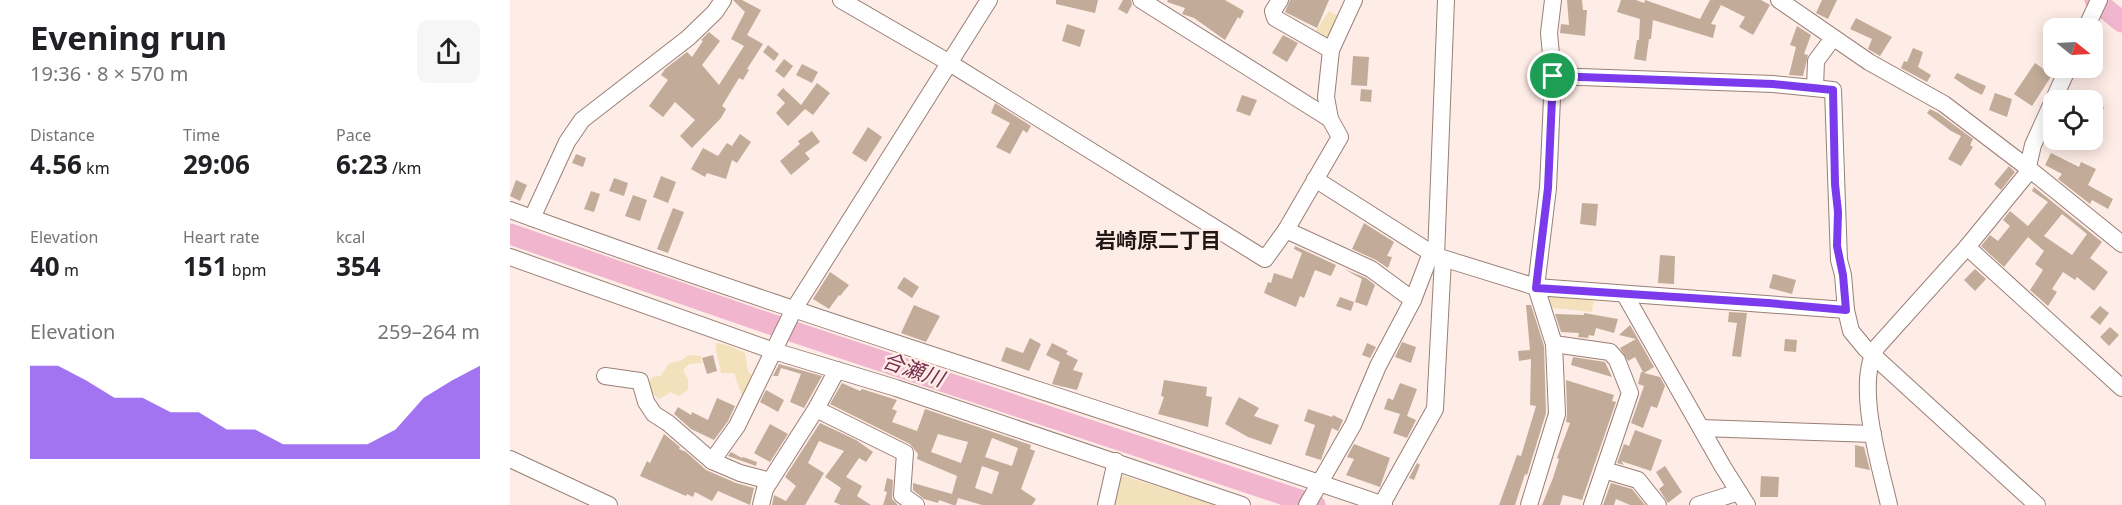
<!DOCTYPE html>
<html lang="en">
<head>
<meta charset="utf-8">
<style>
	:root { --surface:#fff; --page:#f6f6f6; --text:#202124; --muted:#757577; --accent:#7c3aed }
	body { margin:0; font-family:"Noto Sans","Noto Sans JP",sans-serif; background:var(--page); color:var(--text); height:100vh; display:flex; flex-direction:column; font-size:22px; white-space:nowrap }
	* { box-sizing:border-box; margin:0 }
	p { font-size:20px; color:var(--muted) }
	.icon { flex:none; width:33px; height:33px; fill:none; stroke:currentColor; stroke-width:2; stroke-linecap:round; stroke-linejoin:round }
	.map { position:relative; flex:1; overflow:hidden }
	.side { display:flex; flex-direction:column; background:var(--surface); width:510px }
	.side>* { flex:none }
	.needle { width:39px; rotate:108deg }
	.buttons { position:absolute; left:1533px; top:18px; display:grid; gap:12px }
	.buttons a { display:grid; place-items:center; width:60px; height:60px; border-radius:12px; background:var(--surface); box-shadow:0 3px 15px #0003; font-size:30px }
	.pin { position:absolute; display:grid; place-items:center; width:51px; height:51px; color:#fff; margin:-26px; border:3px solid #fff; border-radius:50%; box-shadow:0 2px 6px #0007 }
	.round { display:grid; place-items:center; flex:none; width:63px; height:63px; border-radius:12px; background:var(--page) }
	.head { display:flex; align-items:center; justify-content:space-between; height:102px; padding:0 30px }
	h1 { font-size:33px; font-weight:700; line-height:45px }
	.metrics { display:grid; grid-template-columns:repeat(3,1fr); gap:9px; height:102px; padding:6px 30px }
	.metrics div { display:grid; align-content:center }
	.metrics b { font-size:26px; font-weight:700 }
	.metrics small { font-size:16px; font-weight:400 }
	.metrics p { font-size:16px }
	.chart { height:168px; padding:12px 30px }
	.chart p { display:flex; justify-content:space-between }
	.chart svg { width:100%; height:108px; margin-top:6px; fill:var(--accent); opacity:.7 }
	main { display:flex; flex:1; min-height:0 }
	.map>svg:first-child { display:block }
</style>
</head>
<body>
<main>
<section class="side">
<div class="head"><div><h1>Evening run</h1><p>19:36 · 8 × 570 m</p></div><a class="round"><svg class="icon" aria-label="share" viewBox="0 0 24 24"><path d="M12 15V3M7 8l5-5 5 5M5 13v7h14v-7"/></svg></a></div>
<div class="metrics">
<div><p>Distance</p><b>4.56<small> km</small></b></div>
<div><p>Time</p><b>29:06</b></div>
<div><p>Pace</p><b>6:23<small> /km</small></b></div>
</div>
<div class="metrics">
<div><p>Elevation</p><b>40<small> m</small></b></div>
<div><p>Heart rate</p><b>151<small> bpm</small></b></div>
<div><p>kcal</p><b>354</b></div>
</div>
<div class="chart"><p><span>Elevation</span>259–264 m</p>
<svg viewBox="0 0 160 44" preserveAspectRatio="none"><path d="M0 44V6L10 6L20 12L30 19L40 19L50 25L60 25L70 32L80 32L90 38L100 38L110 38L120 38L130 32L140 19L150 12L160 6V44z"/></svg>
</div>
</section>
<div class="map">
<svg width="1612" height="505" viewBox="0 0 1612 505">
	<rect width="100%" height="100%" fill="#feece6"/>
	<g fill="#f3e1bc">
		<path d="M819,11L834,19L821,46L801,38Z"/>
		<path d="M1031,290L1084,295L1082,312L1035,307Z"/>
		<path d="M206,343L218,345L235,353L238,371L245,379L237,394L232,396L224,373H211C210,363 205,353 206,343Z"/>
		<path d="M179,355L191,356V363L179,364L173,370L178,379V390L169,396L161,392L149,399L140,392L137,385L142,377L151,376L159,363L170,361Z"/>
		<path d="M611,475L706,505H603Z"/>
	</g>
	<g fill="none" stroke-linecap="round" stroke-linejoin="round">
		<g stroke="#f1b5cd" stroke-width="21">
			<path d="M1585,0L1612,22"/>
			<path d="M0,234L269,327L805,505"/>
		</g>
	</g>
	<g fill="#c2ac99" fill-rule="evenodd">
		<path d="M223,0H232L251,10L237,35L253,44L237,69L239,70L233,80L229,78L212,106L216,109L211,118L182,148L170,136L185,120L165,102L153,117L139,106L158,80L151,75L155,69L177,52L182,57L193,41L191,40L199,32L210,41L192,65L209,85L234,46L221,39L235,12Z"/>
		<path d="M546,0H588L585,13L546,4Z"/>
		<path d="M613,0H621L622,5L617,14L608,9Z"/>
		<path d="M658,0H715L734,11L730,19L728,17L715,40L684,18L672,14L675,8L657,2Z"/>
		<path d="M780,0H819L807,28L775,12Z"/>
		<path d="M1057,0H1072L1073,10H1077L1075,36L1050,33L1051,24L1059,25Z"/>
		<path d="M1111,0H1126L1134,3L1135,0L1190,19L1200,0H1251L1260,5L1243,35L1229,27L1235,17L1211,5L1201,24L1206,25L1203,38L1143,20L1141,39H1139L1136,61L1124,59L1127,40H1129L1130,19L1107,12Z"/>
		<path d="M1312,0H1327L1318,19L1306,13Z"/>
		<path d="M1346,18L1382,37L1370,56L1358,49L1362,39L1340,29Z"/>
		<path d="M557,24L575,30L570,47L552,41Z"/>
		<path d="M1287,26L1301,35L1294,54L1298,55L1293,76L1279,75L1286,47L1280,45Z"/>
		<path d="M773,35L788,43L777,62L762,53Z"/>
		<path d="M258,45L269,54L264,61L253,52Z"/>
		<path d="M1403,48L1413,52L1408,67L1421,75L1417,82L1391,68L1394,61L1397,62Z"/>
		<path d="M843,56L859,57L857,86L841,85Z"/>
		<path d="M274,59L283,66L274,78L265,71Z"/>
		<path d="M1525,63L1542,75L1522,106L1504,94Z"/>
		<path d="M292,64L308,72L302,83L286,75Z"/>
		<path d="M1447,73L1476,86L1472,95L1460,89L1444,78Z"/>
		<path d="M307,83L320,93L303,115L295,109L278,126L266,113L275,103L267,95L273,88L291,105Z"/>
		<path d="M851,89L862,90L861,102L850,101Z"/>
		<path d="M1485,93L1502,99L1497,117L1479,110Z"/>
		<path d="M732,95L747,100L740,116L726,111Z"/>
		<path d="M485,103L521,126L517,133L513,130L500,154L486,147L500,123L481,113Z"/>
		<path d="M1582,103L1594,107L1584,136L1582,135Z"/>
		<path d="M1420,109L1428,113L1463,139L1460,145L1463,147L1451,166L1438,159L1451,136L1441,131L1417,113Z"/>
		<path d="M358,127L372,137L356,162L342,153Z"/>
		<path d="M302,131L310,142L295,153L300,159L281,175L270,161L290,144L288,141Z"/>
		<path d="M230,134L241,142L227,163L222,160L216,179L197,173L195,177L181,169L193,148L208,156L217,143L222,146Z"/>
		<path d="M1541,153L1569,167L1571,162L1586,169L1578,185L1603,199L1598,209L1582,200L1580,204L1548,179L1552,174L1535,165Z"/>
		<path d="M66,154L76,158L73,167L62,163Z"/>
		<path d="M1499,166L1505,172L1491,190L1484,184Z"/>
		<path d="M151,176L166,182L158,203L143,197Z"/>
		<path d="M104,178L118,183L114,196L99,191Z"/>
		<path d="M6,180L17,185L10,201L0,196Z"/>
		<path d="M1524,187L1592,242L1580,258L1598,272L1584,291L1567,277L1565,280L1553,272L1542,289L1547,292L1538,306L1520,290L1533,270L1525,264L1534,251L1518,237L1494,267L1471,246L1480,235L1488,241L1500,226L1493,220L1500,211L1518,226L1538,202L1522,191ZM1552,214L1577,234L1562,255L1534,236Z"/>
		<path d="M81,191L90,194L84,212L74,209Z"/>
		<path d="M123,195L137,200L130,221L115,216Z"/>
		<path d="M1072,203L1088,204L1086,226L1070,224Z"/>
		<path d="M163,208L174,212L158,253L147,249Z"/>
		<path d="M854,223L884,242L877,256L882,257L878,268L866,260L842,249Z"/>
		<path d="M785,246L826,265L821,276L805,270L794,298L790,296L786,307L754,293L758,282L761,283L764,273L782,279L792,253L784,249Z"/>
		<path d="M1150,255L1165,256L1164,284L1148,283Z"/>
		<path d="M834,269L856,278L865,285L857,306L845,302L852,279Z"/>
		<path d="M1465,269L1476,279L1465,291L1454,280Z"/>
		<path d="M320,272L339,285L330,296L329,295L319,309L303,299Z"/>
		<path d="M1263,274L1286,280L1282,294L1259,288Z"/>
		<path d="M394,277L409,287L402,298L387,288Z"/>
		<path d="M830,297L844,302L841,311L826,306Z"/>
		<path d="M404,305L430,316L416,342L391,333Z"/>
		<path d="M1016,305H1021L1034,346L1036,413L1017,475L1015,474L1005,505H989L1007,455L1011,456L1026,406L1020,405L1021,359L1009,361L1008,351L1020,350Z"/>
		<path d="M1590,306L1599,313L1590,325L1580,317Z"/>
		<path d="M1219,312L1237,313L1231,357L1222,356L1227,323L1218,322Z"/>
		<path d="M1074,313L1108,319L1104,333L1086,328L1084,336L1079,335L1078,338L1068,337L1069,333L1051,332L1045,314L1074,315Z"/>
		<path d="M1120,325L1144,367L1134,373L1150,377L1155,386L1147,408L1141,406L1133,428L1121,423L1134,386L1128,384L1131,372H1133L1125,357L1118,361L1110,348L1126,339L1109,335Z"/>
		<path d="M1600,327L1609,335L1599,346L1590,337Z"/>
		<path d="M520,338L531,344L519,371L491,361L496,347L513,353Z"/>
		<path d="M1275,339L1287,340L1286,352L1274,351Z"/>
		<path d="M892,342L906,347L901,363L885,357Z"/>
		<path d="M542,343L558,351L556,354L568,360L563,370L573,373L567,390L542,384L550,362L536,355Z"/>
		<path d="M857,343L866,347L860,358L852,355Z"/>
		<path d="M203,355L207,371L197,374L192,358Z"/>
		<path d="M1063,357L1095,362L1102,377L1061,365Z"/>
		<path d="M269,364L312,376L294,408L280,402L291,374L271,368L268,376H263Z"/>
		<path d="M654,380L697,387L696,396L702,397L698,427L648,414L654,397L651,396Z"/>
		<path d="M1056,380L1104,395L1102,401L1106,402L1072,500L1053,495L1050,505H1032L1043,478L1049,459L1047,458L1060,423L1056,422L1057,414Z"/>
		<path d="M332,383L350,391L352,389L387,400L382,409L387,411L382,422L407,431L415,409L521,445L520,449L525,451L511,489L526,499L522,505H472L448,498L446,505H443L429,500L428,503L414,499L403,490V483L442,494L447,476L407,459L408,454L400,444L320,404ZM428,434L458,442L451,463L421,452ZM482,438L508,448L502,466L475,457ZM472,466L489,472L482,494L465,488Z"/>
		<path d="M890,383L907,389L897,416L906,420L897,438L883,433L890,414L874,409L878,398L883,400Z"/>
		<path d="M256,390L274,400L268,412L250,402Z"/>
		<path d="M729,397L749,408L744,416L769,425L761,445L738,437L715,424Z"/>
		<path d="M207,398L225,406L218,421L204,440L181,429L164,414L168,407L181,415L182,412L198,420Z"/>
		<path d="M798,409L822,417L823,415L833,420L828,431L822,428L811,460L795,455L805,425L794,421Z"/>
		<path d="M310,423L346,440L363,452L356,462L349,458L336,477L352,486L347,496L361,505H331L324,502L331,488L315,477L334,451L309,441L298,463L314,473L295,505H262L264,495L276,501L286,486L275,477Z"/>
		<path d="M260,424L278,434L260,462L244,453Z"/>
		<path d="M1125,430L1152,440L1141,471L1111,461L1114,465L1107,463L1114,444L1119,446Z"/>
		<path d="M154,434L170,447L169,449L176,452L196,470L226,483L244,488L240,505L208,491L202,501L185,492L183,497L177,494L176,496L130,476L137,461L140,463Z"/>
		<path d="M844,444L880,458L870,487L836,475L844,459L837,457Z"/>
		<path d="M1345,445L1354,447L1360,470L1345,467Z"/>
		<path d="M221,452L232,458L233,457L247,462L246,466L218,456Z"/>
		<path d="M907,463L910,465L904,480L899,478Z"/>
		<path d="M1155,466L1172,492L1158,503L1149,489L1154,485L1146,472Z"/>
		<path d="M1251,476L1269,477L1268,497H1250Z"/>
		<path d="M377,478L383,480L382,499L388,505H373L377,492L374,491Z"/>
		<path d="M1101,483L1122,489L1135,505H1120L1106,499L1104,505H1093Z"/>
	</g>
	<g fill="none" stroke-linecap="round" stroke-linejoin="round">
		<g stroke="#9a7f76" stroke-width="18">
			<g id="minor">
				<path d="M331,0L438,62L755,259L776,230L830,137L820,119L631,0"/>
				<path d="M770,0L763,11L765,18L821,50"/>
				<path d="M1269,0L1359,62L1434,104L1518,168L1612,244"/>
				<path d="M1576,28L1589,0"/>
				<path d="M1043,76L1263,84L1323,90L1329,260L1333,275L1336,310L1341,331L1355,348L1527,505"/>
				<path d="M1305,88L1306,61L1323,38"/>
				<path d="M820,119L816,97L821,50L844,0"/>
				<path d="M805,179L926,256L1026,287L1336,310"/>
				<path d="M0,210C289,316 583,405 874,505"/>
				<path d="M22,218L57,142L72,120L178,38L205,12L213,0"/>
				<path d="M776,230L861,269L903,300L868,366L843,425L797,505"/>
				<path d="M1457,247L1612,388"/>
				<path d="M926,256L936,0"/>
				<path d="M0,257L264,351L386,388L732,505"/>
				<path d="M1115,295L1213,467L1237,505"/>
				<path d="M903,300L921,253"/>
				<path d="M1044,344L1100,352L1107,360L1120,393L1082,505"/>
				<path d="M95,376L130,381L136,402L144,414L158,423L202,461L230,473L260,481"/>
				<path d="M306,409L395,453L392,495L406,505"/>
				<path d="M1191,428L1363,434"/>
				<path d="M0,459L99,505"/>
				<path d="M202,461L227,426L284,309L479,0"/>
				<path d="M1094,470L1128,480L1148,505"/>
				<path d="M872,504L925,409L933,259"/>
				<path d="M251,505L255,489L306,409L327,370"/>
				<path d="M596,505L606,461"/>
				<path d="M1019,505L1047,414L1044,344L1026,287L1038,188L1043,76L1039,33L1043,0"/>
				<path d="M1188,505L1229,492"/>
				<path d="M1379,505C1370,465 1344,383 1367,347L1457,247L1516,175L1523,145L1558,68"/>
			</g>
		</g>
		<use href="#minor" stroke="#fff" stroke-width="16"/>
	</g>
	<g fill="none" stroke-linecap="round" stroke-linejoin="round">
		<g stroke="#fff" stroke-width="12">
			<path id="route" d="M1043,76L1263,84L1323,90L1325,184L1328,212L1327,246L1333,275L1336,310L1258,303L1026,288L1038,188Z"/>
		</g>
		<use href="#route" stroke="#7c3aed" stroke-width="8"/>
	</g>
	<g text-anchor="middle" stroke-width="5" stroke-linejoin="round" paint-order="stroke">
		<g font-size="21" font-weight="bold" fill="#211714" stroke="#feece6">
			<text x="648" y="248">岩崎原二丁目</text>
		</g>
		<g font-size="21" font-style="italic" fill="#742d4f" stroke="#feece6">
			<text transform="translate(403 370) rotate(19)" y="7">合瀬川</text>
		</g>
	</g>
</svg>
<div class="buttons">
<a><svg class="needle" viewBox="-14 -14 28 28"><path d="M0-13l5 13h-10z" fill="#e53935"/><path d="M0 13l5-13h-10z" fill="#757577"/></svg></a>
<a><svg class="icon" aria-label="locate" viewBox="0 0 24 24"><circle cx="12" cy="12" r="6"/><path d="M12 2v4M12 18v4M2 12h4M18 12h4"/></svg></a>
</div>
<div class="pin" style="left:1043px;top:76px;background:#1e9e55"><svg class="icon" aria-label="arrive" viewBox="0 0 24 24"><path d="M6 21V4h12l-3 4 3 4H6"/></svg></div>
</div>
</main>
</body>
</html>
